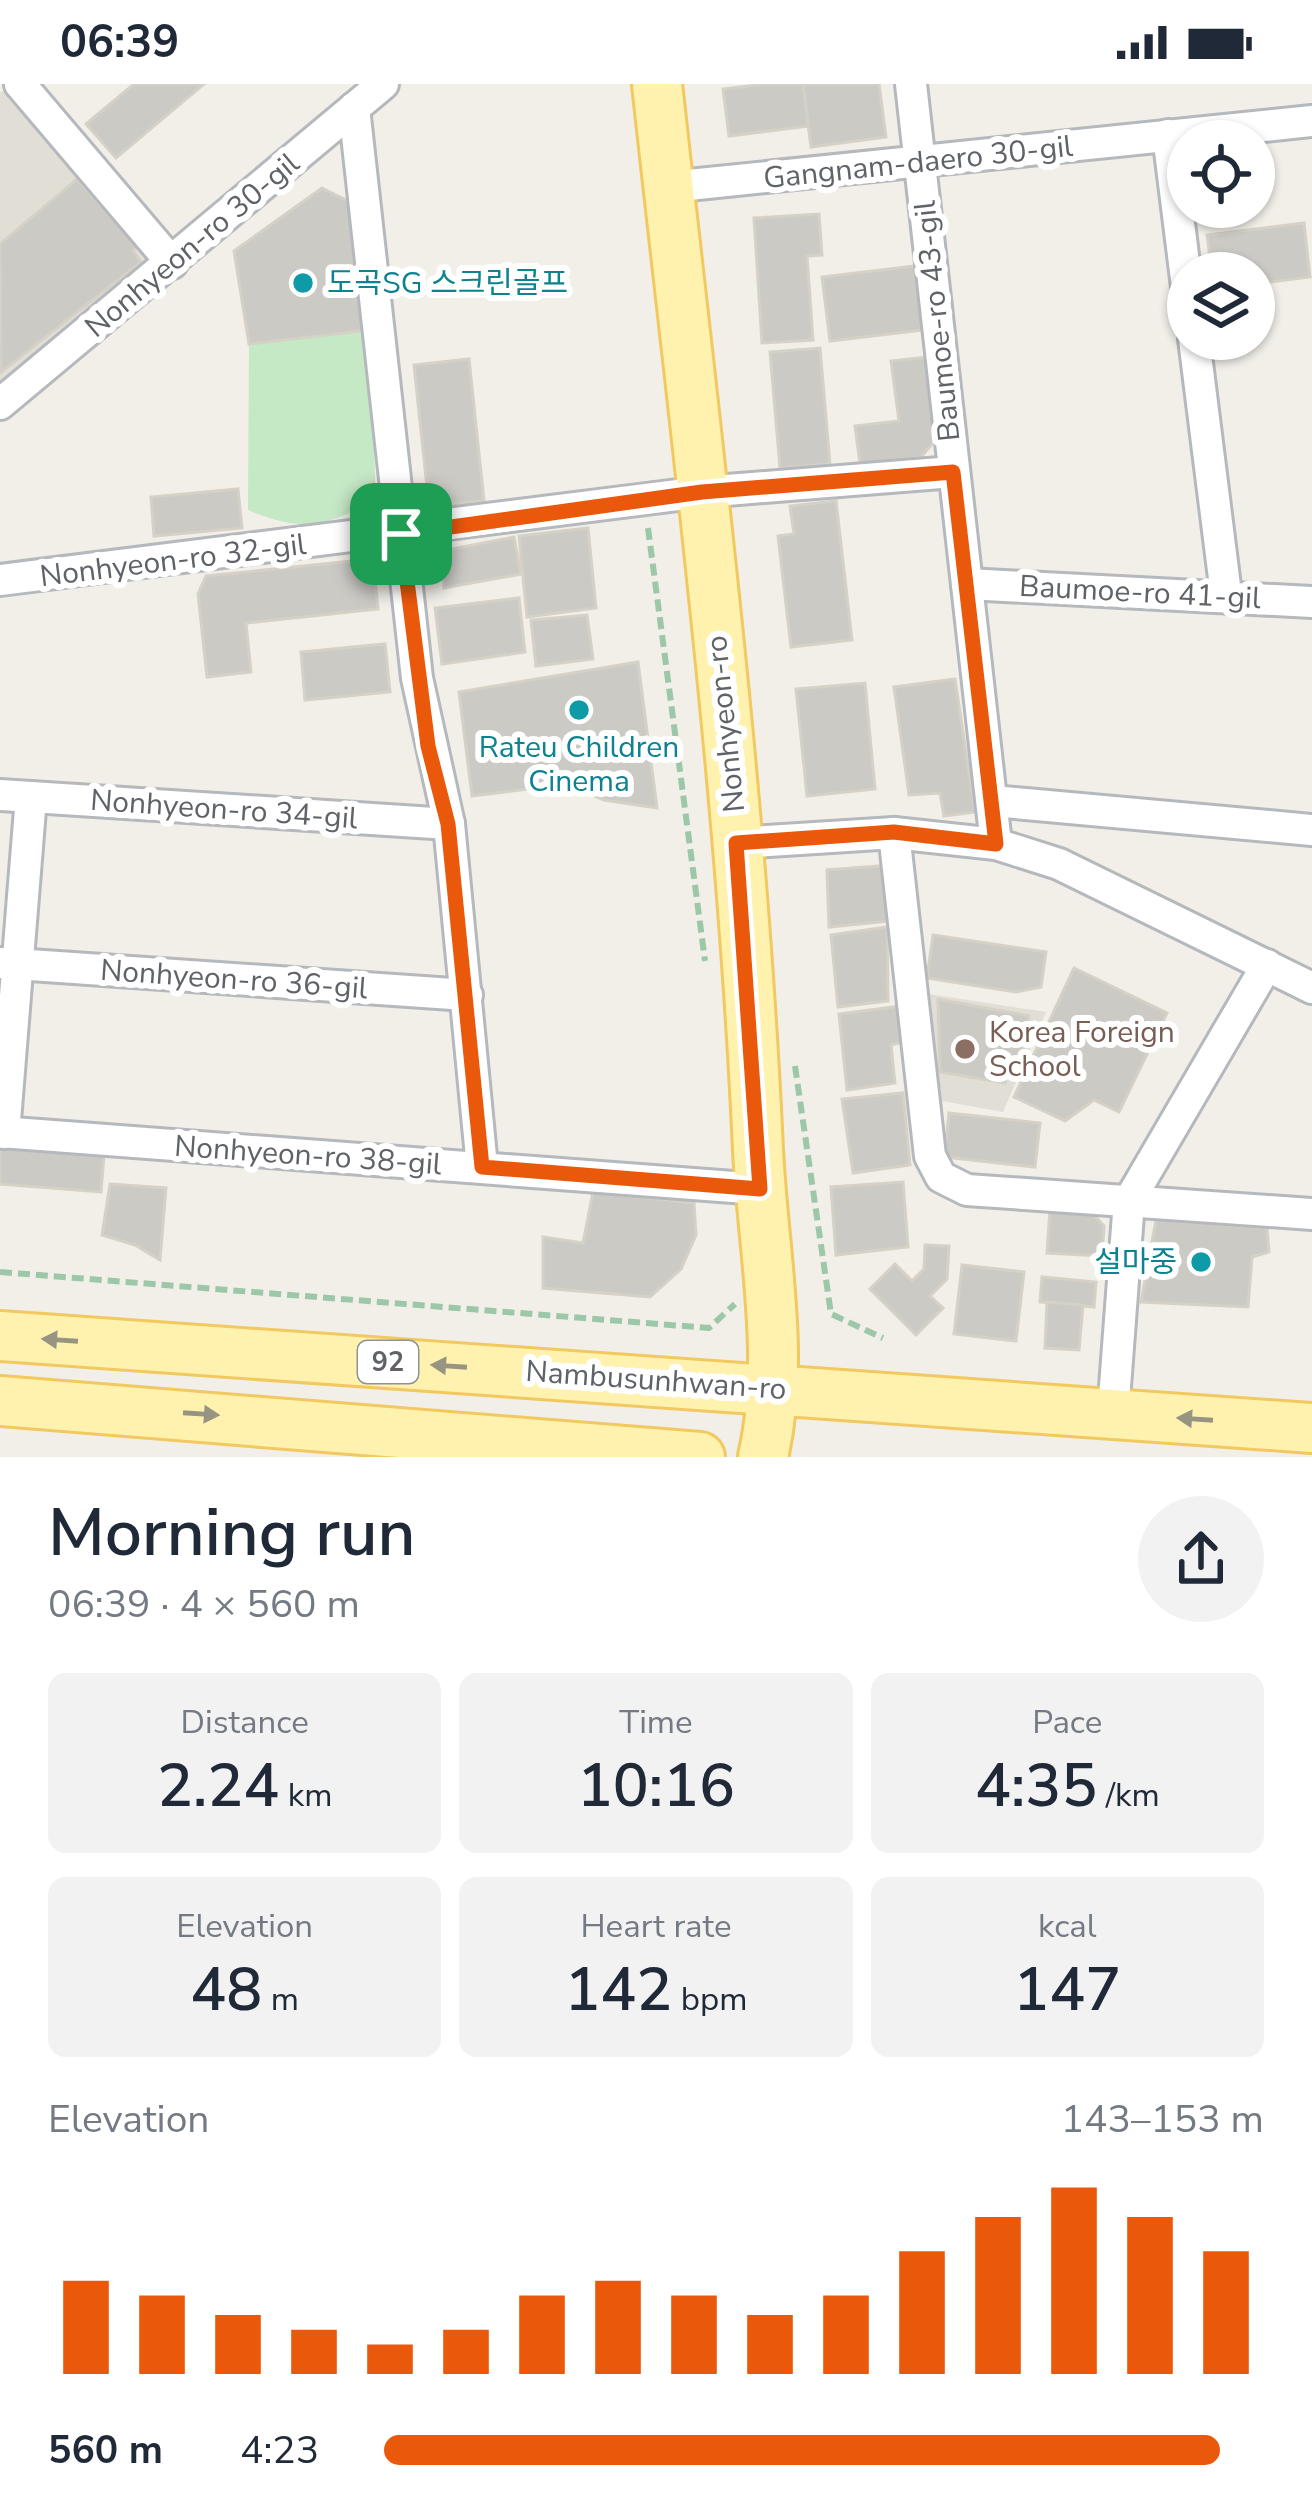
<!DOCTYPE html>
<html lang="en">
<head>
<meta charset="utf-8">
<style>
	:root { --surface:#fff; --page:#f2f2f3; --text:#1f2937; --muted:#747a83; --accent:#ea580c }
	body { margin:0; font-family:"Nunito Sans","Noto Sans KR",sans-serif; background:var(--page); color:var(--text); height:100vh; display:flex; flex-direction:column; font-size:45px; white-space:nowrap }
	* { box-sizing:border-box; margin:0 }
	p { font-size:39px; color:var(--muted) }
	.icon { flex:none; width:66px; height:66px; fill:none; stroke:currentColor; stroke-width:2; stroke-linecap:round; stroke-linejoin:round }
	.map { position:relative; height:1373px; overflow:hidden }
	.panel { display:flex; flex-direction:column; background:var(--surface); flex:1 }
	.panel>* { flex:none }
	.buttons { position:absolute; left:1167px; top:36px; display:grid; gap:24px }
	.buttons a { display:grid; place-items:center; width:108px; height:108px; border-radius:50%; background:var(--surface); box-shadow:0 3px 9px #0004; font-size:60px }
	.pin { position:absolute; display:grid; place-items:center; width:102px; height:102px; color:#fff; margin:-51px; border-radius:24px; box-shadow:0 6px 18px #0006 }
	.round { display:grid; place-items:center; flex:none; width:126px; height:126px; border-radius:63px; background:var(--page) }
	.head { display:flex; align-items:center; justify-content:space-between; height:204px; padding:0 48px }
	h1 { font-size:66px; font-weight:600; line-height:90px }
	.metrics { display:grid; grid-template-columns:repeat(3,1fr); gap:18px; height:204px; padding:12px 48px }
	.metrics div { display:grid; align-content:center; border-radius:18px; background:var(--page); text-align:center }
	.metrics b { font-size:60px; font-weight:600 }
	.metrics small { font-size:33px; font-weight:400 }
	.metrics p { font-size:33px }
	.chart { height:336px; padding:24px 48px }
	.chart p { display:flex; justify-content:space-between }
	.chart svg { width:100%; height:216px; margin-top:12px; stroke:var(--accent); stroke-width:6 }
	ul { padding:0 48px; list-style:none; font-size:39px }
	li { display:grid; grid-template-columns:192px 144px 1fr; align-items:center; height:90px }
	li i { height:30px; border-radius:15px; background:var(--accent) }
	.status { display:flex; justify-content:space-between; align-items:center; height:84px; padding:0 60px; background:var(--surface); direction:ltr }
	.status svg { height:33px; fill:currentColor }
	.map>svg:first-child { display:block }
</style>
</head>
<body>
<div class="status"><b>06:39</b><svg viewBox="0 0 49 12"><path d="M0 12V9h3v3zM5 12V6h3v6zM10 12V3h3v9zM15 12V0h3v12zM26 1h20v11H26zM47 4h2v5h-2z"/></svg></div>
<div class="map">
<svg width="1312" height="1373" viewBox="0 0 1312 1373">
	<rect width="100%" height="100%" fill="#f1efe8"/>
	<g fill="#e1ded6">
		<path d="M8,3L156,175L0,308V9Z"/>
		<path d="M929,910L1046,928L1003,1028L942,1017Z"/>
	</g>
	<path fill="#c5e8c5" d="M369,246L376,415C326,444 301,448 248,426L249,260Z"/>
	<g fill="#cccac5" stroke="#d6d1c6" stroke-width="3">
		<path d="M134,0H204L116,74L86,40Z"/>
		<path d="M766,0H803L809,42L729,52L723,5Z"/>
		<path d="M803,0H879L886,53L811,63Z"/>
		<path d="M77,95L137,162L133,167L141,178L1,288L0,160Z"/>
		<path d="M322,104L358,122L369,246L249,260L234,167Z"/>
		<path d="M819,130L822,171L807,172L813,256L762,259L754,134Z"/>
		<path d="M1304,139L1310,193L1254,200V189H1212L1207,151Z"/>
		<path d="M915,182L923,246L830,257L822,193Z"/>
		<path d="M820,264L830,380L780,384L770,268Z"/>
		<path d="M929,273L938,353L921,373L860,380L855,342L899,337L891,277Z"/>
		<path d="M469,275L484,417L429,422L414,281Z"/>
		<path d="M238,405L242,444L154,452L151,413Z"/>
		<path d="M836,417L852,556L791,563L778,452L794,450L790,422Z"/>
		<path d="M588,444L596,524L527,533L519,452Z"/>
		<path d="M514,453L521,490L444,504L442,467Z"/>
		<path d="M373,475L378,525L246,539L251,588L207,593L198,510L206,492Z"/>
		<path d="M519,514L525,568L442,580L435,524Z"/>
		<path d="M587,531L593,575L536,582L531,536Z"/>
		<path d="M385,560L390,608L305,616L301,568Z"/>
		<path d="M638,578L657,724L604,716L567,700L472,712L459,608Z"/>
		<path d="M955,595L975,728L944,732L940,709L909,711L894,603Z"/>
		<path d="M865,599L875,705L807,712L796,605Z"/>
		<path d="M891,781L890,837L829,843L827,786Z"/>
		<path d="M887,843L888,917L838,923L831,851Z"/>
		<path d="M933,851L1046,868L1041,903L1016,908L927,894Z"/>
		<path d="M1074,884L1167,929L1119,1028L1094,1016L1065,1037L1014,1013Z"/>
		<path d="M938,915L1029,932L1022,975H1010L1005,999L940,988Z"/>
		<path d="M901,922L902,958L891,961L895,999L847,1006L839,930Z"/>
		<path d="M903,1009L910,1081L853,1089L842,1015Z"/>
		<path d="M949,1029L1040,1039L1035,1083L944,1073Z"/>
		<path d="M0,1064L104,1071L101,1108L0,1100Z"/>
		<path d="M903,1098L908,1163L836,1171L831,1103Z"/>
		<path d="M110,1100L166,1104L160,1176L135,1161L102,1151Z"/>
		<path d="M593,1108L694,1119L696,1151L681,1185L650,1213L543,1204V1153L583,1159Z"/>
		<path d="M1050,1125L1091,1128L1104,1142L1102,1172L1047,1169Z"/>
		<path d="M1156,1136L1267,1144L1269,1168L1252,1173L1248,1223L1141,1218Z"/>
		<path d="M925,1161L949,1162L947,1195L930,1212L943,1224L916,1251L870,1205L895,1180L912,1197L924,1185Z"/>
		<path d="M962,1181L1024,1188L1016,1257L954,1250Z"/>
		<path d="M1042,1193L1096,1198L1094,1223L1040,1218Z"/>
		<path d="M1047,1218L1083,1221L1079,1266L1045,1264Z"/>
	</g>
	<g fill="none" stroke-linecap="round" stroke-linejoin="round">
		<g stroke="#b5b8bc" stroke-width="36">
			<g id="minor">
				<path d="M20,0L172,179"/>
				<path d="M911,0L996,760"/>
				<path d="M354,24L417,594L449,740L482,1083"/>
				<path d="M1168,51L1188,211"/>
				<path d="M669,103L1312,37"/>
				<path d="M1194,255L1226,510"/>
				<path d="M0,320L383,0"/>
				<path d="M0,496L702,408L953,388"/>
				<path d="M967,500L1312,518"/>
				<path d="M0,711L449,740"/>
				<path d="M993,717L1312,746"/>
				<path d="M894,749L930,1072L941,1093L967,1106L1312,1130"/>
				<path d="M736,759L894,749L996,760L1059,780L1312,904"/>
				<path d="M0,879L467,911"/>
				<path d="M0,1048L760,1105"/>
				<path d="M4,1049L31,713"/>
				<path d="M1113,1329L1129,1117L1267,881"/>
			</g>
		</g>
		<g stroke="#f2c960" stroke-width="54">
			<g id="primary">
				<path d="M657,0C696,354 742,710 758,1066C763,1168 786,1273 763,1373"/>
				<path d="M0,1252L1312,1344"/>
				<path d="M0,1317L700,1373"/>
			</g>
		</g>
		<g stroke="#9cc7a9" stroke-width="6" stroke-dasharray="12 6" stroke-linecap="butt">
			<path d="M648,444L705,877"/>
			<path d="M795,982L831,1230L883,1254"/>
			<path d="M0,1188L709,1244L735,1220"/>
		</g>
		<use href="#minor" stroke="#fff" stroke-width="30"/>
		<use href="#primary" stroke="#fff2af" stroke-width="48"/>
	</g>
	<defs><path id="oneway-solid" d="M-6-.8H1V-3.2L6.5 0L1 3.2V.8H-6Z" transform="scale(3)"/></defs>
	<g fill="#979581">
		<use href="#oneway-solid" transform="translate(60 1256) rotate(-176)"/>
		<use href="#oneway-solid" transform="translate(449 1282) rotate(-176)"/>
		<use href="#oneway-solid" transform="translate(201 1330) rotate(4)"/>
		<use href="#oneway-solid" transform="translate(1195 1335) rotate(-176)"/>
	</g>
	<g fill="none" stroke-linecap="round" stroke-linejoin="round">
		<g stroke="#fff" stroke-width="24">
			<path id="route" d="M953,388L996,760L894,748L736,759L760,1105L482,1083L448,740L428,662L401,450L702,408Z"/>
		</g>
		<use href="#route" stroke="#ea580c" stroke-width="15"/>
	</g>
	<g fill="#0f9aa8" stroke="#fff" stroke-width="4.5">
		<circle cx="303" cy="199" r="12"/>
		<circle cx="579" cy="626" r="12"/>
		<circle cx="1201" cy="1178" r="12"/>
	</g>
	<circle fill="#8d6e63" stroke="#fff" stroke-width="4.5" cx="965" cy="965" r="12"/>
	<g text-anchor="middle" stroke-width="12" stroke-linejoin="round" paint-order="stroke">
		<rect fill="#fff" stroke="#8f9295" stroke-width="3" x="358" y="1257" width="60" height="42" rx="9"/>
		<g font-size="27" font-weight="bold" fill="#5f6368">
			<text x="388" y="1287">92</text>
		</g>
		<g font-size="30" fill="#5f6368" stroke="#fff">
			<text transform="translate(918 78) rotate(-6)" y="10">Gangnam-daero 30-gil</text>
			<text transform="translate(192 161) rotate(-40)" y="10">Nonhyeon-ro 30-gil</text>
			<text transform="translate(937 237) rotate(-96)" y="10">Baumoe-ro 43-gil</text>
			<text transform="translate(173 476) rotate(-7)" y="10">Nonhyeon-ro 32-gil</text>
			<text transform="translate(1140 508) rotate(3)" y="10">Baumoe-ro 41-gil</text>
			<text transform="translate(725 640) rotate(-96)" y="10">Nonhyeon-ro</text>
			<text transform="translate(224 725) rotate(4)" y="10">Nonhyeon-ro 34-gil</text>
			<text transform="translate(234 895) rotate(4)" y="10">Nonhyeon-ro 36-gil</text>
			<text transform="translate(308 1071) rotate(4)" y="10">Nonhyeon-ro 38-gil</text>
			<text transform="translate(656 1296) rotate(4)" y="10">Nambusunhwan-ro</text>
		</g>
		<g font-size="30" fill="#0d838f" stroke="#fff" text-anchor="start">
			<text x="327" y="209">도곡SG 스크린골프</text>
			<text x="579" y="673" text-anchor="middle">Rateu Children<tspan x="579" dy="34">Cinema</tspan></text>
			<text x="1177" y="1188" text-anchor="end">설마중</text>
		</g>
		<g font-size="30" fill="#785e54" stroke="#fff" text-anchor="start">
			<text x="989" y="958">Korea Foreign<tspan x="989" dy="34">School</tspan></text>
		</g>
	</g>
</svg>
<div class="buttons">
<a><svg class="icon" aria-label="locate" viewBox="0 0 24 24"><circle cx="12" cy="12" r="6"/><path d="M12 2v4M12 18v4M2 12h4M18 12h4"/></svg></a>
<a><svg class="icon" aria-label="layers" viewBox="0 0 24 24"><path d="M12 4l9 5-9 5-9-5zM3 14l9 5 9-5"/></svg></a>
</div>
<div class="pin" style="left:401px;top:450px;background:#1e9e55"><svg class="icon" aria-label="arrive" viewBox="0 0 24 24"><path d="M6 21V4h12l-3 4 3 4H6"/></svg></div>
</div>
<section class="panel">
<div class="head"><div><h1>Morning run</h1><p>06:39 · 4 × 560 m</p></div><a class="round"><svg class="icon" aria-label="share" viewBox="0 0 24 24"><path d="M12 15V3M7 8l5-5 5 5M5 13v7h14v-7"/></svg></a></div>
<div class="metrics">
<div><p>Distance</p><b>2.24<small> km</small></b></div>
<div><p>Time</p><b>10:16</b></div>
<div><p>Pace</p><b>4:35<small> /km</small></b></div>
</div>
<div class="metrics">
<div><p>Elevation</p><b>48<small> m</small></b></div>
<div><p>Heart rate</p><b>142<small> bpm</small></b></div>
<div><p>kcal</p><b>147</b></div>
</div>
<div class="chart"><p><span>Elevation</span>143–153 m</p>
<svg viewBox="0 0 160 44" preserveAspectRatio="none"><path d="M5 44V25M15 44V28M25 44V32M35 44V35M45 44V38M55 44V35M65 44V28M75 44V25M85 44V28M95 44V32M105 44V28M115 44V19M125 44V12M135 44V6M145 44V12M155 44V19"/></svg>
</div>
<ul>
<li><b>560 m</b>4:23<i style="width:95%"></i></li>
</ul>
</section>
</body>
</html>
